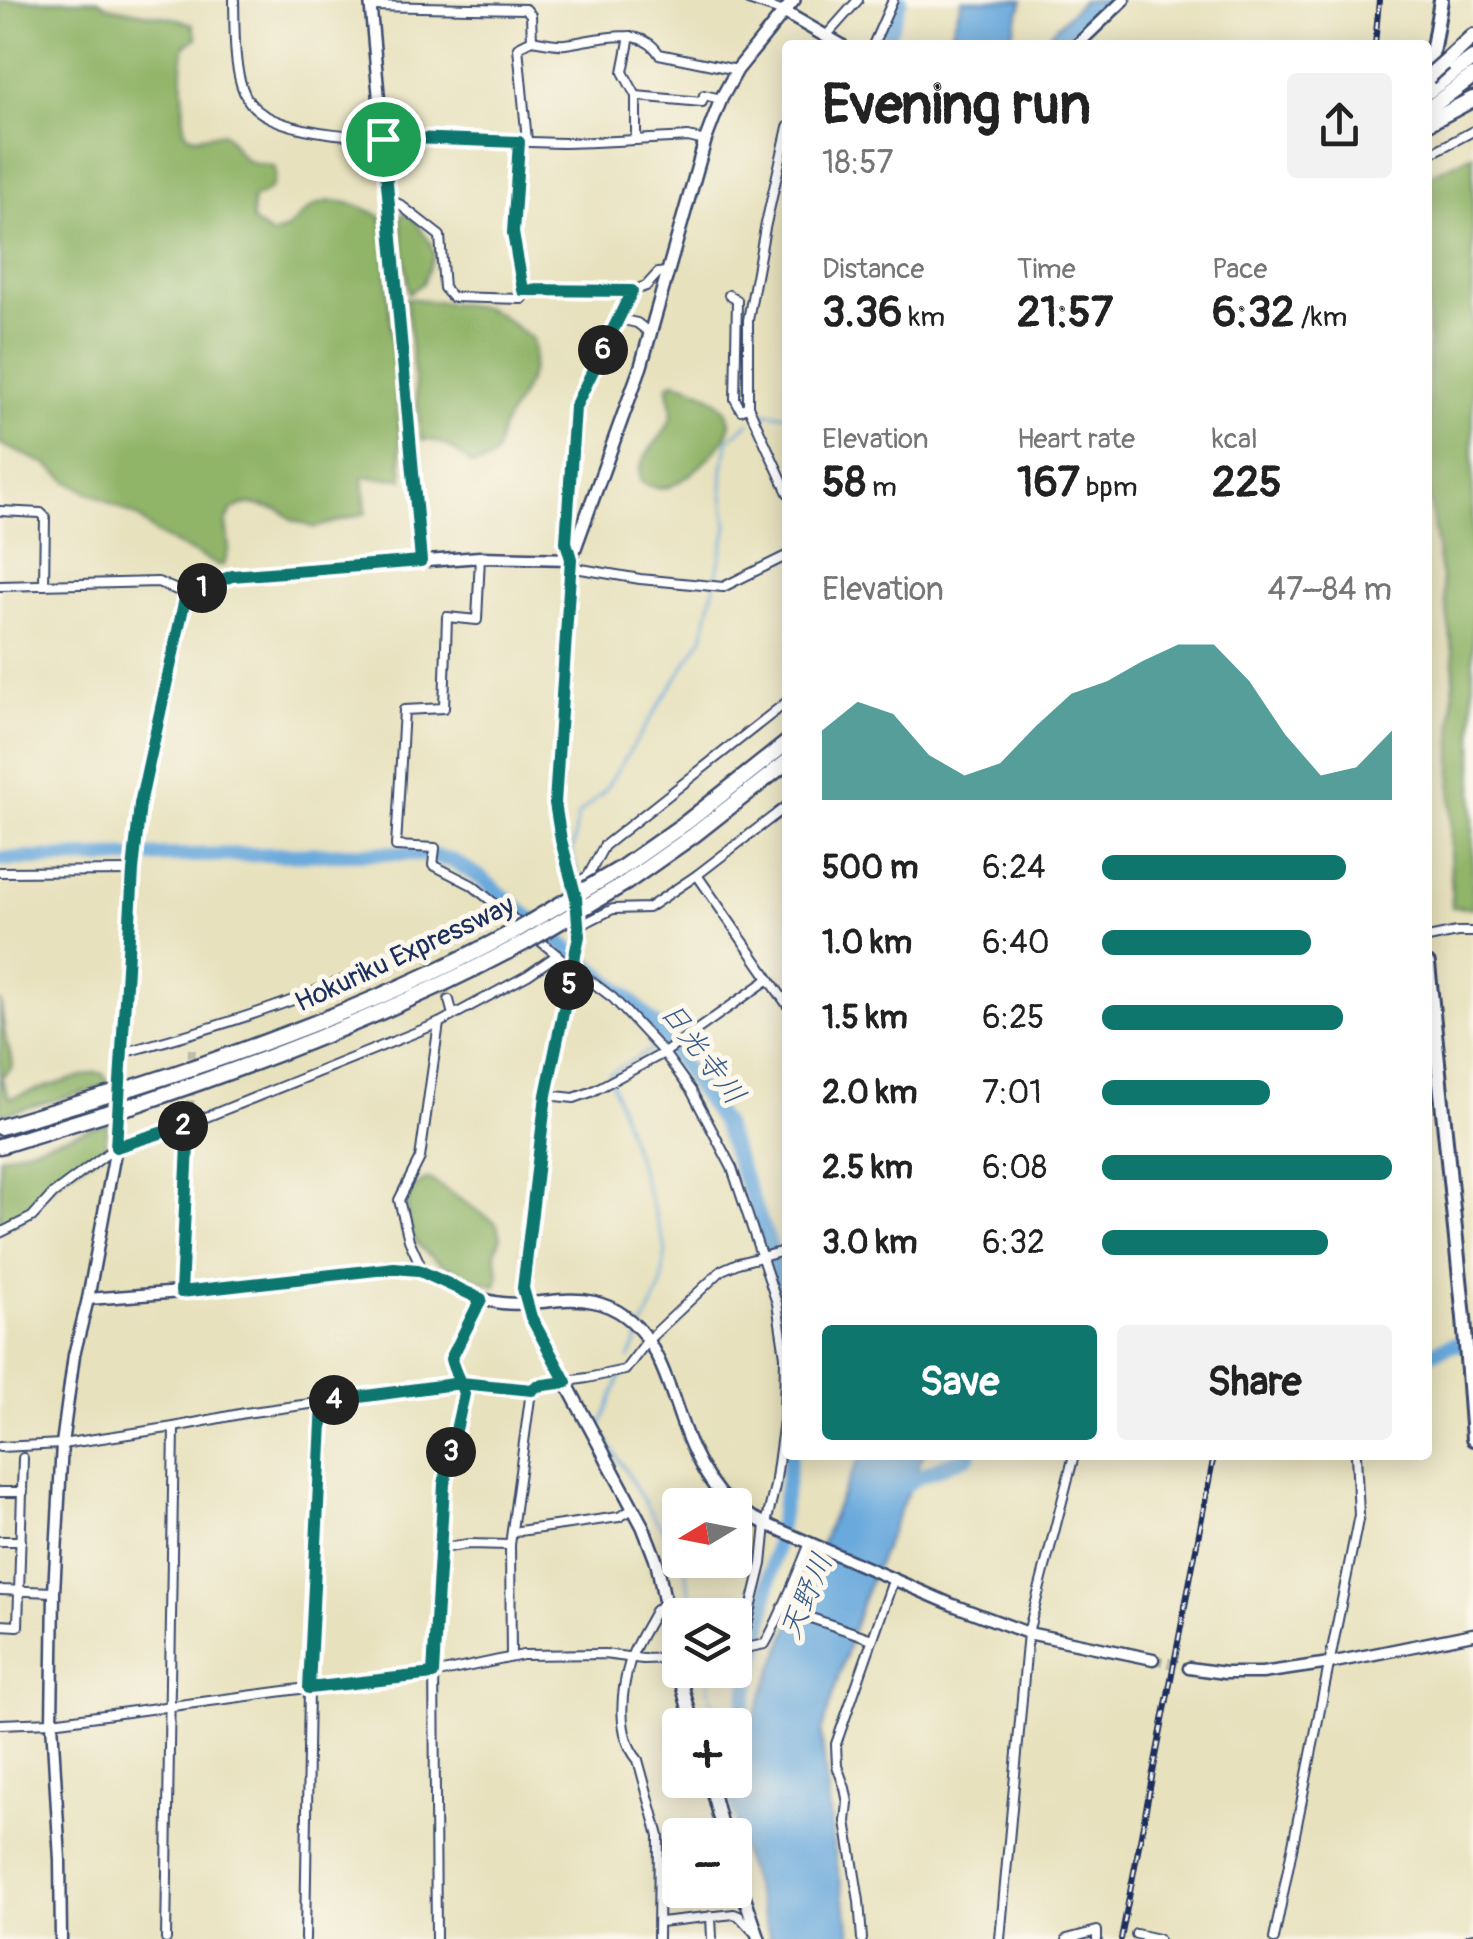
<!DOCTYPE html>
<html lang="en">
<head>
<meta charset="utf-8">
<style>
	:root { --surface:#fff; --page:#f2f2f2; --text:#222; --muted:#767676; --accent:#0f766e }
	body { margin:0; font-family:Pangolin,"Klee One",sans-serif; background:var(--page); color:var(--text); height:100vh; display:flex; flex-direction:column; font-size:38px; white-space:nowrap }
	* { box-sizing:border-box; margin:0 }
	p { font-size:32px; color:var(--muted) }
	.icon { flex:none; width:55px; height:55px; fill:none; stroke:currentColor; stroke-width:2; stroke-linecap:round; stroke-linejoin:round }
	.map { position:relative; flex:1; overflow:hidden }
	.sheet { position:absolute; left:782px; top:40px; width:650px; height:1420px; display:flex; flex-direction:column; background:var(--surface); border-radius:10px; box-shadow:0 5px 25px #0003 }
	.sheet>* { flex:none }
	.needle { width:65px; rotate:260deg }
	.tools { position:absolute; left:662px; top:1488px; display:grid; gap:20px }
	.tools a { display:grid; place-items:center; width:90px; height:90px; border-radius:10px; background:var(--surface); box-shadow:0 5px 25px #0003; font-size:50px }
	.pin { position:absolute; display:grid; place-items:center; width:85px; height:85px; color:#fff; margin:-42px; border:5px solid #fff; border-radius:50%; box-shadow:0 2px 10px #0007 }
	.km { position:absolute; width:50px; height:50px; margin:-25px; border-radius:50%; background:#222; color:#fff; font-size:28px; line-height:50px; text-align:center }
	.round { display:grid; place-items:center; flex:none; width:105px; height:105px; border-radius:10px; background:var(--page) }
	.summary { display:flex; align-items:center; justify-content:space-between; height:170px; padding:0 40px }
	h1 { font-size:55px; font-weight:700; line-height:75px }
	.metrics { display:grid; grid-template-columns:repeat(3,1fr); gap:15px; height:170px; padding:10px 40px }
	.metrics div { display:grid; align-content:center }
	.metrics b { font-size:42px; font-weight:700 }
	.metrics small { font-size:28px; font-weight:400 }
	.metrics p { font-size:28px }
	.chart { height:280px; padding:20px 40px }
	.chart p { display:flex; justify-content:space-between }
	.chart svg { width:100%; height:180px; margin-top:10px; fill:var(--accent); opacity:.7 }
	.cta { display:flex; gap:20px; margin-top:auto; padding:20px 40px }
	.cta a { flex:1; height:115px; border-radius:10px; background:var(--accent); color:#fff; font-size:40px; font-weight:700; line-height:115px; text-align:center }
	.cta a+a { background:var(--page); color:var(--text) }
	ul { padding:0 40px; list-style:none; font-size:32px }
	li { display:grid; grid-template-columns:160px 120px 1fr; align-items:center; height:75px }
	li i { height:25px; border-radius:12px; background:var(--accent) }
	.map>svg:first-child { display:block }
</style>
</head>
<body>
<div class="map">
<svg width="1473" height="1939" viewBox="0 0 1473 1939">
	<rect width="100%" height="100%" fill="#fbf7ec"/>
	<filter id="ink" filterUnits="userSpaceOnUse"><feTurbulence type="fractalNoise" baseFrequency=".01" numOctaves="2"/><feDisplacementMap in="SourceGraphic" scale="20" xChannelSelector="R" yChannelSelector="G"/><feConvolveMatrix kernelMatrix="1 2 1 2 8 2 1 2 1" color-interpolation-filters="sRGB"/></filter>
	<filter id="wash" filterUnits="userSpaceOnUse"><feTurbulence type="fractalNoise" baseFrequency=".0048" numOctaves="4" result="noise"/><feDisplacementMap in="SourceGraphic" scale="40" xChannelSelector="R" yChannelSelector="G"/><feGaussianBlur stdDeviation="2.25" result="paint"/><feColorMatrix in="noise" values="0 0 0 0 0 0 0 0 0 0 0 0 0 0 0 0 0 1.4 0 .05"/><feComposite in="paint" operator="in"/></filter>
	<g filter="url(#wash)">
		<rect width="100%" height="100%" fill="#e7e1bd"/>
		<g fill="#90b468" stroke="#567263" stroke-width="2.5">
			<path d="M0,0H98L107,6L178,19L192,24L197,38L185,45L182,61L184,127L187,134L194,137L224,133C233,141 237,156 248,161C257,165 266,163 275,167C276,186 271,192 253,198L252,221L271,235C291,231 295,220 311,208C333,193 361,206 382,217L403,479L363,477L366,513L314,528L293,520L280,510L251,504L238,507L232,510L226,523L229,548L224,565H217L155,533L138,517L70,483L46,464L0,444Z"/>
			<path d="M1473,154V908L1452,907L1450,854L1454,658L1428,491V182L1429,176Z"/>
			<path d="M406,213L412,217L430,242L434,255L423,283L409,293L400,216Z"/>
			<path d="M406,298L483,307L497,313L532,339C541,372 518,399 503,426C498,435 500,448 493,457C488,463 480,464 472,465C456,450 443,440 421,439Z"/>
			<path d="M674,382C694,386 736,402 729,430C726,440 716,449 710,456C700,467 685,480 671,486C662,490 649,487 641,482C633,456 665,441 671,417C675,405 667,396 668,385Z"/>
			<path d="M0,1000L6,1041L13,1064L9,1071L1,1077L9,1098L96,1072L103,1074L110,1085L0,1115Z"/>
			<path d="M108,1123L104,1151L65,1174L42,1195L22,1220L0,1230V1157Z"/>
			<path d="M429,1179L496,1223L501,1237L495,1252L499,1274L496,1286C460,1274 402,1255 407,1208C409,1191 414,1185 429,1179Z"/>
		</g>
		<g fill="#69a9dc" stroke="#426c9d" stroke-width="2.5">
			<path d="M962,0H1023L1009,45H947Z"/>
			<path d="M1083,0H1110L1062,45H1038Z"/>
			<path d="M861,1455H923L862,1601L821,1733L834,1849L852,1939H771L736,1834L738,1770L754,1717L836,1507Z"/>
		</g>
		<g fill="none" stroke-linecap="round" stroke-linejoin="round">
			<g stroke="#69a9dc" stroke-width="2.5">
				<path d="M760,416L765,413L788,415"/>
				<path d="M578,877L572,852L578,815L604,791L703,637L727,527L722,487L723,468L729,439L749,423"/>
				<path d="M583,973L586,933"/>
				<path d="M643,1327L661,1287L666,1249L609,1074L654,1048L648,1042"/>
				<path d="M629,1359L640,1335"/>
				<path d="M621,1375L600,1428L654,1518L680,1550"/>
				<path d="M684,1560L693,1615"/>
				<path d="M706,1670L716,1725"/>
				<path d="M721,1780L728,1804L738,1813"/>
			</g>
			<g stroke="#69a9dc" stroke-width="15">
				<path d="M885,45L900,0"/>
				<path d="M142,856L394,853L423,854L453,861L481,878L624,994L655,1025L723,1124L768,1240L788,1305"/>
				<path d="M0,859L127,857"/>
				<path d="M1428,1354L1452,1345L1473,1343"/>
				<path d="M897,1490L918,1477L969,1455"/>
				<path d="M735,1745L756,1656L787,1483L790,1455"/>
				<path d="M731,1780L741,1816L748,1820"/>
			</g>
		</g>
	</g>
	<g filter="url(#ink)">
		<g fill="none" stroke-linecap="round" stroke-linejoin="round">
			<g stroke="#bebdaa" stroke-width="8" stroke-dasharray="8 4" stroke-linecap="butt">
				<path d="M429,958L449,1000"/>
				<path d="M191,1069L192,1047"/>
				<path d="M190,1108L191,1083"/>
			</g>
			<path stroke="#bebdaa" stroke-width="10" stroke-dasharray="10 5" stroke-linecap="butt" d="M1153,1659L1189,1668"/>
			<g stroke="#3a4a6c" stroke-width="12">
				<g id="minor">
					<path d="M234,0C235,29 232,81 251,104C282,142 410,138 458,139C494,140 529,143 565,143C606,142 647,139 688,137L705,141"/>
					<path d="M748,0L784,12"/>
					<path d="M371,6L526,9L531,15L532,40L518,47L527,141"/>
					<path d="M630,36L623,72L636,96V140"/>
					<path d="M826,36L858,0"/>
					<path d="M532,40C543,42 555,45 565,44C594,41 640,23 659,54L737,70"/>
					<path d="M873,45L893,0"/>
					<path d="M636,96L702,102L704,95L721,99"/>
					<path d="M788,127L765,228L748,320V406L788,493"/>
					<path d="M519,142L513,233L523,290L632,291"/>
					<path d="M1428,155L1473,131"/>
					<path d="M389,201L399,204L440,236L444,288L452,297L522,299L529,290"/>
					<path d="M729,295L737,300L735,399L741,410L748,406"/>
					<path d="M619,319L637,323L650,333"/>
					<path d="M0,511L41,513L45,517L44,585"/>
					<path d="M480,557L477,620L447,617L444,708L404,710L396,846L435,848L433,865L472,885L567,963L613,998L664,1053L692,1092L732,1168L777,1303L785,1356L784,1420L775,1486L766,1524L762,1564L741,1649L735,1650"/>
					<path d="M571,559L566,542L575,407L632,291L646,286L658,273L666,272"/>
					<path d="M569,567L640,579L723,587L788,555"/>
					<path d="M0,586L158,582L186,594"/>
					<path d="M0,872L133,871"/>
					<path d="M697,875L788,1006"/>
					<path d="M573,885L588,876L604,846L788,701"/>
					<path d="M579,926L613,909L648,908L697,875L788,805"/>
					<path d="M1428,938L1457,932H1473"/>
					<path d="M449,1000L453,1015"/>
					<path d="M122,1053C181,1037 241,1020 298,998C367,971 434,941 500,908"/>
					<path d="M546,1095L574,1098L591,1092L664,1053L769,979"/>
					<path d="M0,1233L32,1217L53,1194L116,1147L189,1124L439,1023L528,975L557,955"/>
					<path d="M418,1271L419,1262L409,1240L399,1200L420,1158L439,1023"/>
					<path d="M181,1292L190,1108"/>
					<path d="M174,1427L245,1413L461,1383L531,1391"/>
					<path d="M0,1447L62,1444L174,1427L166,1939"/>
					<path d="M0,1492H23"/>
					<path d="M512,1532L619,1517L633,1509"/>
					<path d="M0,1541H21"/>
					<path d="M510,1545L511,1657"/>
					<path d="M441,1548L469,1544L510,1545L531,1391L537,1386L587,1378L625,1370L648,1340L722,1270L738,1263L788,1250"/>
					<path d="M0,1590L54,1592"/>
					<path d="M782,1608L872,1639"/>
					<path d="M0,1625L18,1626L23,1458"/>
					<path d="M741,1649L765,1644C783,1611 796,1577 810,1543"/>
					<path d="M0,1724L52,1722L390,1677L433,1674L523,1655L604,1654L643,1659L671,1658"/>
					<path d="M711,1916L712,1939"/>
					<path d="M660,1922L734,1914L739,1916L753,1931"/>
					<path d="M1136,1934L1158,1939"/>
					<path d="M305,1939L309,1688L323,1402"/>
					<path d="M436,1939L434,1658L444,1484L464,1394L451,1359L481,1299"/>
					<path d="M658,1939L659,1836L638,1760C616,1734 621,1691 630,1661C635,1644 647,1627 655,1611L662,1605L667,1604"/>
					<path d="M862,1939L859,1901L846,1821L848,1803L845,1788L837,1766L836,1744L894,1578"/>
					<path d="M1000,1939L1028,1633L1074,1455"/>
					<path d="M1067,1939L1097,1931V1939"/>
					<path d="M1274,1939L1359,1515L1356,1455"/>
					<path d="M1469,1939L1473,1938"/>
				</g>
			</g>
			<g stroke="#3a4a6c" stroke-width="15">
				<g id="tertiary">
					<path d="M370,0L421,561"/>
					<path d="M1077,45L1124,0"/>
					<path d="M88,1299L181,1292L393,1268C401,1269 409,1269 416,1270C447,1277 471,1300 502,1303C533,1307 563,1295 594,1302C661,1317 668,1396 692,1448C702,1470 713,1488 730,1505"/>
					<path d="M735,1508L766,1524L953,1605L1028,1633L1153,1659"/>
					<path d="M1189,1668L1225,1673H1262L1330,1663L1473,1634"/>
					<path d="M61,1939L60,1860L52,1722L54,1592L62,1444L74,1355L88,1299L116,1147L133,871L140,804L186,594L231,576L480,557L571,559"/>
				</g>
			</g>
			<g stroke="#3a4a6c" stroke-width="16">
				<g id="secondary">
					<path d="M794,0L784,12L841,45"/>
					<path d="M693,1725L680,1678L657,1563L643,1527L532,1319L525,1303L523,1288L546,1095L579,936L576,898L561,841L555,803L571,559L641,366L705,141L721,99L737,70L784,12"/>
					<path d="M709,1780L724,1835"/>
					<path d="M735,1869L759,1939"/>
				</g>
			</g>
			<g stroke="#3a4a6c" stroke-width="18">
				<g id="trunk">
					<path d="M1428,77L1441,0"/>
					<path d="M1428,964L1464,1318L1473,1439"/>
				</g>
			</g>
			<g stroke="#3a4a6c" stroke-width="19">
				<g id="motorway">
					<path d="M1444,63L1473,36"/>
					<path d="M1428,91L1473,58"/>
					<path d="M1428,109L1473,76"/>
					<path d="M1428,123L1473,99"/>
					<path d="M620,869L687,822L788,742"/>
					<path d="M627,882L694,835L788,761"/>
					<path d="M134,1087C266,1045 395,996 517,930"/>
					<path d="M134,1105C268,1060 399,1010 524,943"/>
					<path d="M0,1127L104,1096"/>
					<path d="M0,1146L103,1114"/>
				</g>
			</g>
			<use href="#minor" stroke="#fff" stroke-width="8"/>
			<use href="#tertiary" stroke="#fff" stroke-width="10"/>
			<use href="#secondary" stroke="#fff" stroke-width="11"/>
			<use href="#trunk" stroke="#fff" stroke-width="12"/>
			<use href="#motorway" stroke="#fff" stroke-width="14"/>
			<g stroke="#1b2f5e" stroke-width="6">
				<g id="rail">
					<path d="M1375,45L1379,0"/>
					<path d="M1121,1939L1214,1455"/>
				</g>
			</g>
			<use href="#rail" stroke="#fbf7ec" stroke-width="2.5" stroke-dasharray="8" stroke-linecap="butt"/>
			<g stroke="#3a4a6c" stroke-width="19" stroke-linecap="butt">
				<g id="motorway-bridge">
					<path d="M1428,77L1444,63"/>
					<path d="M517,930L620,869"/>
					<path d="M524,943L627,882"/>
					<path d="M104,1096L134,1087"/>
					<path d="M103,1114L134,1105"/>
				</g>
			</g>
			<use href="#motorway-bridge" stroke="#fff" stroke-width="14"/>
		</g>
	</g>
	<g fill="none" stroke-linecap="round" stroke-linejoin="round" filter="url(#ink)">
		<g stroke="#fff" stroke-width="20">
			<path id="route" d="M383,139L421,561L232,576L186,594L140,804L133,871L116,1147L189,1124L181,1292L394,1268L418,1270L481,1299L451,1359C454,1372 461,1382 464,1394L444,1484L433,1674L309,1688L323,1402L461,1383L532,1390L537,1386L566,1382L531,1317L523,1288L546,1095L579,936L576,898L561,840L555,803L571,559L566,542L575,407L632,291L523,290L513,233L519,142L412,138L383,139"/>
		</g>
		<use href="#route" stroke="#0f766e" stroke-width="12"/>
	</g>
	<g text-anchor="middle" stroke-width="10" stroke-linejoin="round" paint-order="stroke">
		<g font-size="28" fill="#1b2f5e" stroke="#fbf7ec">
			<text transform="translate(404 953) rotate(-25)" y="10">Hokuriku Expressway</text>
		</g>
		<g font-size="30" font-style="italic" fill="#365a8a" stroke="#fbf7ec">
			<text transform="translate(703 1053) rotate(53)" y="10">日光寺川</text>
			<text transform="translate(806 1596) rotate(-67)" y="10">天野川</text>
		</g>
	</g>
</svg>
<div class="tools">
<a><svg class="needle" viewBox="-14 -14 28 28"><path d="M0-13l5 13h-10z" fill="#e53935"/><path d="M0 13l5-13h-10z" fill="#767676"/></svg></a>
<a><svg class="icon" aria-label="layers" viewBox="0 0 24 24"><path d="M12 4l9 5-9 5-9-5zM3 14l9 5 9-5"/></svg></a>
<a>+</a>
<a>−</a>
</div>
<div class="pin" style="left:383px;top:139px;background:#1e9e55"><svg class="icon" aria-label="arrive" viewBox="0 0 24 24"><path d="M6 21V4h12l-3 4 3 4H6"/></svg></div>
<b class="km" style="left:202px;top:588px">1</b>
<b class="km" style="left:183px;top:1126px">2</b>
<b class="km" style="left:451px;top:1452px">3</b>
<b class="km" style="left:334px;top:1400px">4</b>
<b class="km" style="left:569px;top:985px">5</b>
<b class="km" style="left:603px;top:350px">6</b>
<section class="sheet">
<div class="summary"><div><h1>Evening run</h1><p>18:57</p></div><a class="round"><svg class="icon" aria-label="share" viewBox="0 0 24 24"><path d="M12 15V3M7 8l5-5 5 5M5 13v7h14v-7"/></svg></a></div>
<div class="metrics">
<div><p>Distance</p><b>3.36<small> km</small></b></div>
<div><p>Time</p><b>21:57</b></div>
<div><p>Pace</p><b>6:32<small> /km</small></b></div>
</div>
<div class="metrics">
<div><p>Elevation</p><b>58<small> m</small></b></div>
<div><p>Heart rate</p><b>167<small> bpm</small></b></div>
<div><p>kcal</p><b>225</b></div>
</div>
<div class="chart"><p><span>Elevation</span>47–84 m</p>
<svg viewBox="0 0 160 44" preserveAspectRatio="none"><path d="M0 44V27L10 20L20 23L30 33L40 38L50 35L60 26L70 18L80 15L90 10L100 6L110 6L120 15L130 28L140 38L150 36L160 27V44z"/></svg>
</div>
<ul>
<li><b>500 m</b>6:24<i style="width:84%"></i></li>
<li><b>1.0 km</b>6:40<i style="width:72%"></i></li>
<li><b>1.5 km</b>6:25<i style="width:83%"></i></li>
<li><b>2.0 km</b>7:01<i style="width:58%"></i></li>
<li><b>2.5 km</b>6:08<i style="width:100%"></i></li>
<li><b>3.0 km</b>6:32<i style="width:78%"></i></li>
</ul>
<div class="cta"><a>Save</a><a>Share</a></div>
</section>
</div>
</body>
</html>
